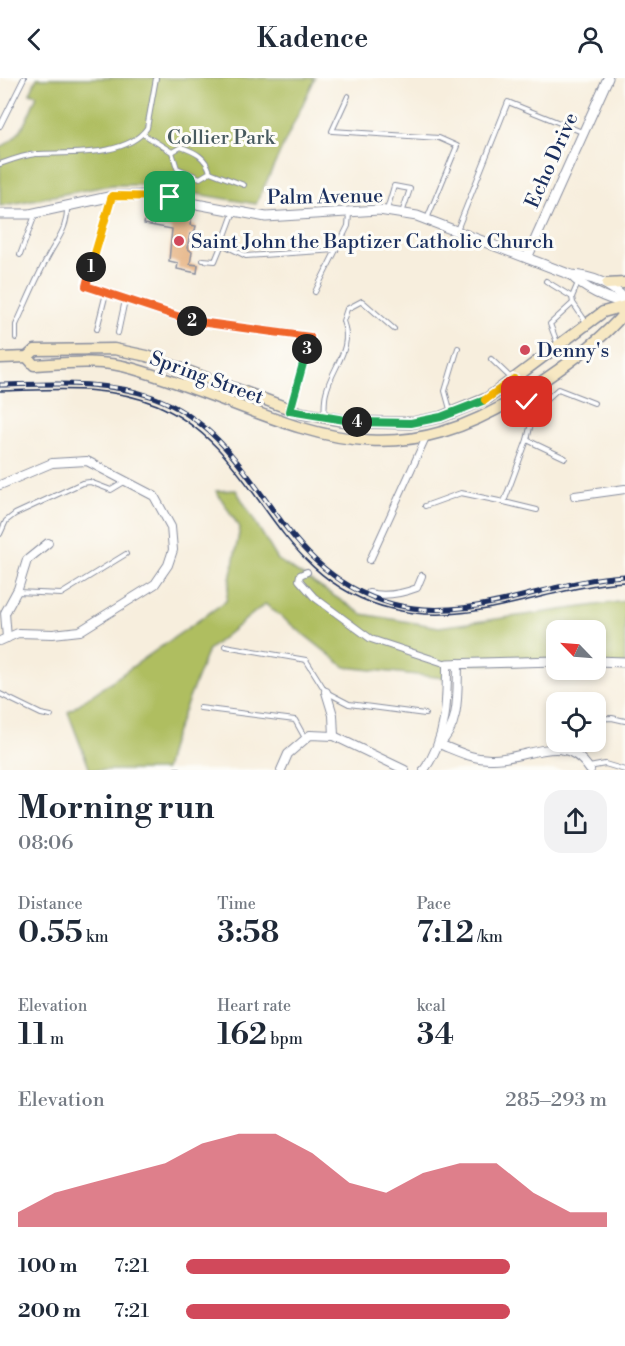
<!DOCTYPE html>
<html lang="en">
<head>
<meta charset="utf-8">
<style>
	:root { --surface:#fff; --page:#f2f2f3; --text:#1f2937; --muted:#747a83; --accent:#d1495b }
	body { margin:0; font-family:"Libre Bodoni",serif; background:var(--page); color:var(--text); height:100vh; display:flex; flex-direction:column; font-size:22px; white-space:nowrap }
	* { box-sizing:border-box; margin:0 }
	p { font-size:20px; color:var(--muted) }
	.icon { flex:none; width:33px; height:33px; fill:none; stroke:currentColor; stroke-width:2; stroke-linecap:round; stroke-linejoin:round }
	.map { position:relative; height:692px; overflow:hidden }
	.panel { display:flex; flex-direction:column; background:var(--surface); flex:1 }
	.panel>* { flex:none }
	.needle { width:39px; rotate:295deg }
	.buttons { position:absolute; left:546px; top:542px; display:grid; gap:12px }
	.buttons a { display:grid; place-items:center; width:60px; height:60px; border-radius:12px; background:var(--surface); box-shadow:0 3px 9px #0003; font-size:30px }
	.pin { position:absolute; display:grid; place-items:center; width:51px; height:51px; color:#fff; margin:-26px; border-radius:12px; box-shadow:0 3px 9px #0006 }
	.km { position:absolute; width:30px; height:30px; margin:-15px; border-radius:50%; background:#222; color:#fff; font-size:16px; line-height:30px; text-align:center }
	.round { display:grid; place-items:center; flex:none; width:63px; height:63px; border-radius:18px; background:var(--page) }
	.headline { display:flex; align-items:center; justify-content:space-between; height:102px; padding:0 18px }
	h1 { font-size:33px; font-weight:600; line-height:45px }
	.stats { display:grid; grid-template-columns:repeat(3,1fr); gap:9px; height:102px; padding:6px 18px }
	.stats div { display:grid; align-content:center }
	.stats b { font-size:30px; font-weight:600 }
	.stats small { font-size:16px; font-weight:400 }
	.stats p { font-size:16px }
	.chart { height:168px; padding:12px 18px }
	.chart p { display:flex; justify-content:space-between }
	.chart svg { width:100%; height:108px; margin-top:6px; fill:var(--accent); opacity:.7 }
	ul { padding:0 18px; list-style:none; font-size:20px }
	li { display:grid; grid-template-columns:96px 72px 1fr; align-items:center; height:45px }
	li i { height:15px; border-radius:8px; background:var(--accent) }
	header { display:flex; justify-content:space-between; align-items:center; height:78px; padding:0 18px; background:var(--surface); font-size:27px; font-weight:600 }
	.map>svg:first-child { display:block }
</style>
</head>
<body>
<header><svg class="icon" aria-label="back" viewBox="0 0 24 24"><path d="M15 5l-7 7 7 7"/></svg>Kadence<svg class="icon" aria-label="person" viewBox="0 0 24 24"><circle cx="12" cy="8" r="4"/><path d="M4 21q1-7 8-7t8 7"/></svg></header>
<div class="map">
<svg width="625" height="692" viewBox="0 0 625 692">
	<rect width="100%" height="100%" fill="#fdfcf7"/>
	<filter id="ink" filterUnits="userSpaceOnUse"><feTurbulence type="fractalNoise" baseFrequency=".0167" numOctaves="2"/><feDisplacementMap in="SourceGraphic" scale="12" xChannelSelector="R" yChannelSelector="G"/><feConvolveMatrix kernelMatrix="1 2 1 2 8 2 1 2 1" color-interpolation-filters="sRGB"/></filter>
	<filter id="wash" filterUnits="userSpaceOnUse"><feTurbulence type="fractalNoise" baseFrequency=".008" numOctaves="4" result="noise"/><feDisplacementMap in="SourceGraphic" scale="24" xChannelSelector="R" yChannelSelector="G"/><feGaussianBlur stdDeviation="1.35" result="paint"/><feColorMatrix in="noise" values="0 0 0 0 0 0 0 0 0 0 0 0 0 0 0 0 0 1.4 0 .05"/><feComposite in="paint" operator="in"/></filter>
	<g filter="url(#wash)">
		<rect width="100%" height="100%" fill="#f7eedd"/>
		<g fill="#afbe60" stroke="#65765f" stroke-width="1.5">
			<path d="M37,0H315L256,126L144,107H112L0,128V70C23,57 27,41 37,17L30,15Z"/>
			<path d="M236,412L278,482L362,536L439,549L625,523V588L596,587V552H556V587L447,586L444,600L345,589L265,526L208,572L172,664L165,692H90L68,634L226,523L240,450L216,413Z"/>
		</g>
		<g id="blocks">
			<path fill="#e5b07f" d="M147,130L192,139L190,147L196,148L194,156H190L187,170L192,174L190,186L198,187L197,195L177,191L178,185L169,183L172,151L144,146Z"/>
		</g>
	</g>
	<g filter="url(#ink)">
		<use href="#blocks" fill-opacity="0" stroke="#898e9e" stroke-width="1.5"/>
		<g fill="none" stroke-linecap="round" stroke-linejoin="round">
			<g stroke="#898e9e" stroke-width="6">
				<g id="service">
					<path d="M348,18L332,53L439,60L457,68L427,141"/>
					<path d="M0,48L24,0"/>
					<path d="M143,56L172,74L177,90L200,100L210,94C206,79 195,74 181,69L172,74"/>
					<path d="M0,86C11,82 24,77 36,76C68,74 126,80 147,50L156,0"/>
					<path d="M210,94L244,107"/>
					<path d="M112,119L86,208L125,222"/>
					<path d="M387,132L394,108L410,111L402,135"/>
					<path d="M457,152L508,24L582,54"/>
					<path d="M222,166L234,133"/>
					<path d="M20,177L35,137"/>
					<path d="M203,182L215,183L222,166L246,178L336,172"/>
					<path d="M546,203L572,219L573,225"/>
					<path d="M315,214L348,148L349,136"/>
					<path d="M572,219L578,205"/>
					<path d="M97,251L106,215"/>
					<path d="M118,255L125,222L181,242L310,259L291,329"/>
					<path d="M16,260V247C27,223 37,198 50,175C59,159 68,148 67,129"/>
					<path d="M558,267L550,246L573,225L586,244"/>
					<path d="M491,281L512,301"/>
					<path d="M523,316L534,333L558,311L594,325"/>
					<path d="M534,333L527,362L565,380"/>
					<path d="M451,335L445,313L458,270"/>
					<path d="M324,339C325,331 324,322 326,315C332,288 354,272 343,243L347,231L362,223L394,251"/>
					<path d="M527,362L504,424L537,432"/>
					<path d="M425,428L461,415L504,424"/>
					<path d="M0,456L6,443L15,436L82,405L90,404L111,412L126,403"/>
					<path d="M17,514L61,516L126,476"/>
					<path d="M225,568L306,582L326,614L349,626L425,636"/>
					<path d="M0,616L41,636L51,638"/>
					<path d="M200,630L295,642L305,660"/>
					<path d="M596,641L612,640L625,643"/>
					<path d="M549,671L556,658"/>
					<path d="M589,689L605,686L625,692"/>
					<path d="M176,692H179"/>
				</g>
			</g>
			<g stroke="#898e9e" stroke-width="8">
				<g id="pedestrian">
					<path d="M370,482L427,357"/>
					<path d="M307,494L300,497L299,502L314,519L371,561L447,586"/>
					<path d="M369,515C385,519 401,516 417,510L422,498"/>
				</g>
			</g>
			<g stroke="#898e9e" stroke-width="10">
				<g id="minor">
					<path d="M0,407L52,385L87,383L154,418L171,449L173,472L168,487L155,506L80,553L53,556L18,555L0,563"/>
					<path d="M575,418L625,411"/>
					<path d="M7,560L5,535L18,511L27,482L48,465"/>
					<path d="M326,614L333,637L334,658"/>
					<path d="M439,666C457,673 474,682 493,681C529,681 565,652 590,692"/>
					<path d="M439,666C461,648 457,611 458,585"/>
					<path d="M281,692L288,676L310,657L334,658L405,692"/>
					<path d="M424,692C447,661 447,623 447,586"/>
				</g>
			</g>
			<g stroke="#898e9e" stroke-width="11">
				<g id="tertiary">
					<path d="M0,136H30L113,118L148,117L266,139L379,132L417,138L571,197C592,198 610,206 625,221"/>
					<path d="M527,180L608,0"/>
					<path d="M571,197C584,211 607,221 625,225"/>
					<path d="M596,583L625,584"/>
					<path d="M447,586L556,583"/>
				</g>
			</g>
			<g stroke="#898e9e" stroke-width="13">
				<g id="secondary">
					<path d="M607,206L625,205"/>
					<path d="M27,279L34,287C67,285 102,281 134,291C286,335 370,415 526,314C558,293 602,263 625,234"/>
					<path d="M0,280L27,279L35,272L114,271L147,278L301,335L350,344L411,345L441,339L488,320L603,234L625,228"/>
				</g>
			</g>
			<use href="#service" stroke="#fff" stroke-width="4"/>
			<use href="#pedestrian" stroke="#fff" stroke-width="6"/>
			<use href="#minor" stroke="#fff" stroke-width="8"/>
			<use href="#tertiary" stroke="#fff" stroke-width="9"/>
			<use href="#secondary" stroke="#f7e8c3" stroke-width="10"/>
			<path stroke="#1b2f5e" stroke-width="1.5" d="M0,313C52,312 108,306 157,327C263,373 268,501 392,531C473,551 545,508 625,504"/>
			<g stroke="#1b2f5e" stroke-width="5">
				<path id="rail" d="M0,307C51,306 104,302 153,319C264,360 269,492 392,526C472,547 546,502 625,498"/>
			</g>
			<use href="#rail" stroke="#fdfcf7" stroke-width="3" stroke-dasharray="9" stroke-linecap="butt"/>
		</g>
	</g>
	<g fill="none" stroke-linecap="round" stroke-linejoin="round" filter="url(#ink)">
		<g stroke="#fff" stroke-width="12">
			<path id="split-1" d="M91,189L112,118L170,119"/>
		</g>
		<g stroke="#fff" stroke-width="12">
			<path id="split-2" d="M91,189L86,208L192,243"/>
		</g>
		<g stroke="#fff" stroke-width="12">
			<path id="split-3" d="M192,243L310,259L307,271"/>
		</g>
		<g stroke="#fff" stroke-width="12">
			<path id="split-4" d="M307,271L290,333L357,344"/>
		</g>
		<g stroke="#fff" stroke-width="12">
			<path id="split-5" d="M357,344L411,345L441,339L485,322"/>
		</g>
		<g stroke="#fff" stroke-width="12">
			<path id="split-6" d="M485,322L514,301L527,324"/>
		</g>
		<use href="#split-1" stroke="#f5b400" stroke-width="8"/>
		<use href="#split-2" stroke="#f0652b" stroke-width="8"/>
		<use href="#split-3" stroke="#f0652b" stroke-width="8"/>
		<use href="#split-4" stroke="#22a559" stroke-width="8"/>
		<use href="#split-5" stroke="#22a559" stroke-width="8"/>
		<use href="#split-6" stroke="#f5b400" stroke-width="8"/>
	</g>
	<g fill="#d1495b" stroke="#fdfcf7" stroke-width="2">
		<circle cx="179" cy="163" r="6"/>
		<circle cx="525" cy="272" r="6"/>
	</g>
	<g text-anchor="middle" stroke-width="6" stroke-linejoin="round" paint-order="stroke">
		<g font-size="20" fill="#475a5f" stroke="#fdfcf7">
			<text x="221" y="66">Collier Park</text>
		</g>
		<g font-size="20" fill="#1b2f5e" stroke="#fdfcf7">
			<text transform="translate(551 82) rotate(-66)" y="7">Echo Drive</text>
			<text transform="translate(325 118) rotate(-1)" y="7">Palm Avenue</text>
			<text transform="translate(207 299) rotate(20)" y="7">Spring Street</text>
		</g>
		<g font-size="20" fill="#1b2f5e" stroke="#fdfcf7" text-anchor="start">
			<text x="191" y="170">Saint John the Baptizer Catholic Church</text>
			<text x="537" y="279">Denny's</text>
		</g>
	</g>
</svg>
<div class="buttons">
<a><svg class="needle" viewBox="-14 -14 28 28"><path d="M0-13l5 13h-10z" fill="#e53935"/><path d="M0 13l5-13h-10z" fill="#747a83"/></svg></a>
<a><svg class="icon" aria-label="locate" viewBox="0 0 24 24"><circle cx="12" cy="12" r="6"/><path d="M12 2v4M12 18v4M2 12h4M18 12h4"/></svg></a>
</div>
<div class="pin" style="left:170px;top:119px;background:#1e9e55"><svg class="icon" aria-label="arrive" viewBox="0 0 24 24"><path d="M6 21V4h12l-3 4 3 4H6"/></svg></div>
<div class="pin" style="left:527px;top:324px;background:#d93025"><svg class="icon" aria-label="check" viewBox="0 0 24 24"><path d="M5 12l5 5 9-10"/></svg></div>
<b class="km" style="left:91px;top:189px">1</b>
<b class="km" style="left:192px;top:243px">2</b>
<b class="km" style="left:307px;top:271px">3</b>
<b class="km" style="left:357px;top:344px">4</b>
</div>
<section class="panel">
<div class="headline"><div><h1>Morning run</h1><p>08:06</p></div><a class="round"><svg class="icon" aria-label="share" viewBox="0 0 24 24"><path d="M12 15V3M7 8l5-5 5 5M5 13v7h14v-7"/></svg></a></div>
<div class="stats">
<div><p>Distance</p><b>0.55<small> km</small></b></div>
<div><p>Time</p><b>3:58</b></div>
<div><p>Pace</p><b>7:12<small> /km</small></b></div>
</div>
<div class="stats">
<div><p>Elevation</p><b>11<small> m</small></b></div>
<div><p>Heart rate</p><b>162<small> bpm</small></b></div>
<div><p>kcal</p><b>34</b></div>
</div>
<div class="chart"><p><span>Elevation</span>285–293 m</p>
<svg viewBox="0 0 160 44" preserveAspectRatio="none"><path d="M0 44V38L10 30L20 26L30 22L40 18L50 10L60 6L70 6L80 14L90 26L100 30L110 22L120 18L130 18L140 30L150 38L160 38V44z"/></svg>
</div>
<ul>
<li><b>100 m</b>7:21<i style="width:77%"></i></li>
<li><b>200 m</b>7:21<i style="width:77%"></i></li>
</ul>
</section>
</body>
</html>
